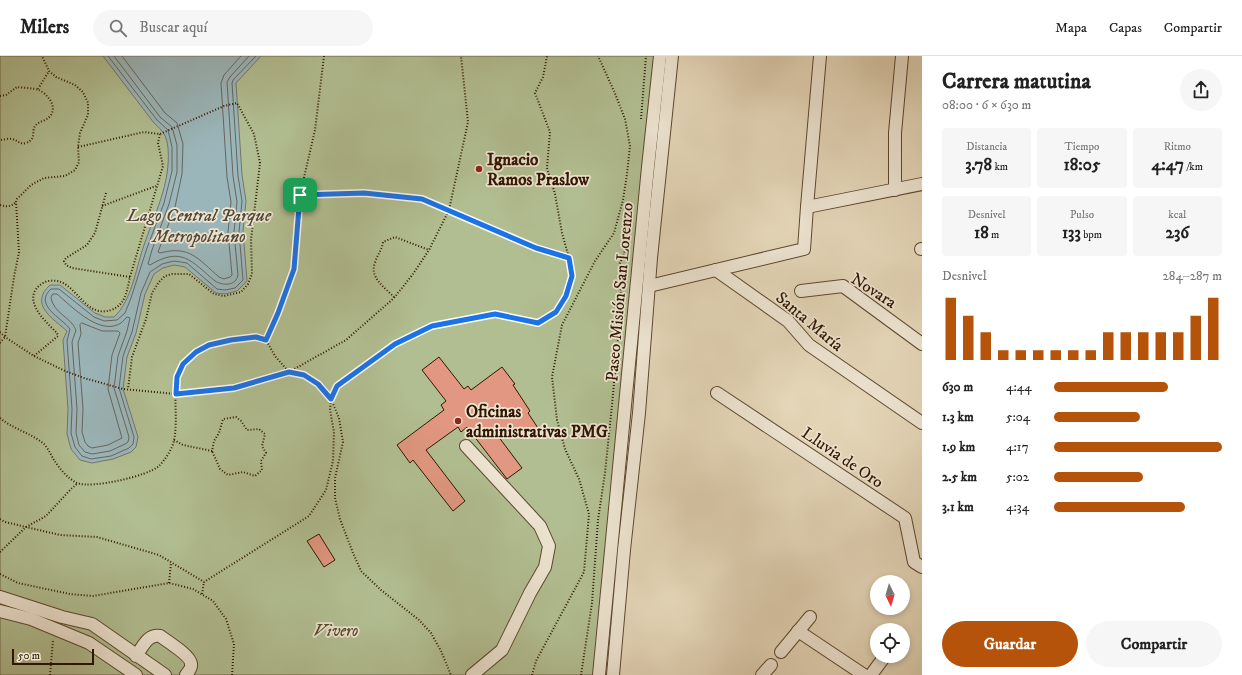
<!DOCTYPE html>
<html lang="es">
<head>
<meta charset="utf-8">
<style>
	:root { --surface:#fff; --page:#f6f6f6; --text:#222; --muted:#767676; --line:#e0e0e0; --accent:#b45309 }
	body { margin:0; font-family:"IM FELL DW Pica",serif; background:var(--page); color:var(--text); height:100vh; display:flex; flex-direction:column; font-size:15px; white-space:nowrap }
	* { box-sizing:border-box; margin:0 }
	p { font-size:13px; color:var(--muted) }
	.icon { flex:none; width:22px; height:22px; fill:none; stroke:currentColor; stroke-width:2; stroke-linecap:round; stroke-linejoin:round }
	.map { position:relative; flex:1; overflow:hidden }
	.panel { display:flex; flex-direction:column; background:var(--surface); width:320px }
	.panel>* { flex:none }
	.needle { width:26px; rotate:175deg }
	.fabs { position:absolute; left:870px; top:519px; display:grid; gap:8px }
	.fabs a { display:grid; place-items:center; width:40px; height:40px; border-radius:50%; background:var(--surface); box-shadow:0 2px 6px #0003; font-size:20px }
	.scale { position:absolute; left:12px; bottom:10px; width:82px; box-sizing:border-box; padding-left:4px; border:2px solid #311701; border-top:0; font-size:11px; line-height:14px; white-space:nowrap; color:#311701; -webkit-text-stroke:3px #ede4d1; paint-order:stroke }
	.pin { position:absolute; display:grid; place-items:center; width:34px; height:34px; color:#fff; margin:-17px; border-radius:8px; box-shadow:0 2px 6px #0006 }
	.round { display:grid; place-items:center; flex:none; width:42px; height:42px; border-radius:21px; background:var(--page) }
	.headline { display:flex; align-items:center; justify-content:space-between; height:68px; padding:0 20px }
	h1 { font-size:22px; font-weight:800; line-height:30px }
	.metrics { display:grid; grid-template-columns:repeat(3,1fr); gap:6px; height:68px; padding:4px 20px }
	.metrics div { display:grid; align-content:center; border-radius:4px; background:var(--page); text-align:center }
	.metrics b { font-size:17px; font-weight:800 }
	.metrics small { font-size:11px; font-weight:400 }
	.metrics p { font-size:11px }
	.chart { height:112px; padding:8px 20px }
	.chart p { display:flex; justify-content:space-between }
	.chart svg { width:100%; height:72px; margin-top:4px; stroke:var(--accent); stroke-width:6 }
	.cta { display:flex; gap:8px; margin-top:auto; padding:8px 20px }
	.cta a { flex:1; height:46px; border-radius:24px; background:var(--accent); color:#fff; font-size:16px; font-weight:800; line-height:46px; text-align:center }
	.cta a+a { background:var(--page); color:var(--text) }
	ul { padding:0 20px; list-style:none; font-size:13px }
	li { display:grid; grid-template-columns:64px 48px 1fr; align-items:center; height:30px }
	li i { height:10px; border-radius:5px; background:var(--accent) }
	header { display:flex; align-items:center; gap:24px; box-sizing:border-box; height:56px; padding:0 20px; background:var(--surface); border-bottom:1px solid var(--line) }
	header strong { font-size:19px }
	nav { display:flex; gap:22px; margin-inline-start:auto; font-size:14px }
	.search { width:280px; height:36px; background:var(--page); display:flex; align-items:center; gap:10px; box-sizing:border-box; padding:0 14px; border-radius:22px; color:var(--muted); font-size:15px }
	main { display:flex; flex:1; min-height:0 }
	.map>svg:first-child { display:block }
</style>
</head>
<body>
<header>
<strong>Milers</strong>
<div class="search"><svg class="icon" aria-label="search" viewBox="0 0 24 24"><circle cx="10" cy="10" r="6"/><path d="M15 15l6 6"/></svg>Buscar aquí</div>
<nav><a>Mapa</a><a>Capas</a><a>Compartir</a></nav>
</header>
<main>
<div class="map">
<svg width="922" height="619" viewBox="0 0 922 619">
	<rect width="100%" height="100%" fill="#e4d6b8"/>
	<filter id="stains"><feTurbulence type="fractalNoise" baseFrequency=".005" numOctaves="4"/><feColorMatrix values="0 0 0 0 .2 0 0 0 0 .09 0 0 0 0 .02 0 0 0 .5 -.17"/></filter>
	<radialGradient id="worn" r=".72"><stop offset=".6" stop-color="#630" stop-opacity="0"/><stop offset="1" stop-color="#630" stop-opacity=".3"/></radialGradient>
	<path fill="#b1be91" stroke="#716a49" d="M0,0H654L596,619H0Z"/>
	<path fill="#9bb6ba" stroke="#717670" d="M103,0H261L236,27L242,119L246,145L243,175L247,225L237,235L225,238L216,237L185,211L174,209L163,212L154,218L145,238L136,277L127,301L123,333L138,381L136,391L131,396L113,403L92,407L80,404L71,393L67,378L68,353L63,284L67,275C52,262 29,248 50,229H60L95,257L105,261H114C131,246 136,213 143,192C154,159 171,128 168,92C167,80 163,75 154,67Z"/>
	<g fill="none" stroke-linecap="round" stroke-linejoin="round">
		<g stroke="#66665e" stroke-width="1">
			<path d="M108,0L157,64L168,74L172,91V115L164,147L147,192L131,242L125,257L117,264L104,265L94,261L59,233H51C33,249 62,262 70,273L67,285L72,353L71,377L75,391L82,400L91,403L111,400L129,392L133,388L134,381L119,332L123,300L132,276L141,237L150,216L162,208L174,205L187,207L217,233L225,234L235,232L243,224L239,176L242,145L238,120L232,27L233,24L256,0"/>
			<path d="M114,0L160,61L172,71L177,89V116L169,148L152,194L148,208L150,209C182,190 191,205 215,225C223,230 236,230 238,219L234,176L237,146L233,120L227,26L230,21L249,0"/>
			<path d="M122,0L165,57L177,67L183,88L182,118L175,151L158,196L160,197C190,189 198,203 219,221L224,223L230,221L232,219L228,176L231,146L227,121L221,27L224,19L241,0"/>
			<path d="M53,238H57C71,250 97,277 117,269C121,268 124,264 127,261L130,262L127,275L118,300L114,332L129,381L128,386L125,388L110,395L92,398L85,396L79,389L76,377L77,353L72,286L76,274C71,261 54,258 51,242Z"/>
			<path d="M82,267L102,275H118L120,277L112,299L108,333L122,382L108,389L92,392L88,390L85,386L82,376L83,353L78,287L81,278L80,269Z"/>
		</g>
	</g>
	<g fill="#e19781" stroke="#311701">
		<path d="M439,301L464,333L468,330L471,334L502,311L515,328L513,329L530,355L528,357L538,372L521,383L512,370L498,380L522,412L507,423L467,371L461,376L458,371L426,394L465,445L453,455L413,404L410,407L397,389L444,354L441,349L446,345L422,314Z"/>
		<path d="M319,478L335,504L324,511L307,485Z"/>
	</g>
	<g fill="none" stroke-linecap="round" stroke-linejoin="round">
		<g stroke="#5e472f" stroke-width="14">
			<g id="minor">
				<path d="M895,134V77L902,0"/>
				<path d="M807,151L922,128"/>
				<path d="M921,193H922"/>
				<path d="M716,214L788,265L809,289L922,367"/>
				<path d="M649,230L804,193L807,151L820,0"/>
				<path d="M801,235L843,230L922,288"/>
				<path d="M717,337L905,462L914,506L922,511"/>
				<path d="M466,390L540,470L549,490L545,511L530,537L502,594L472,619"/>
				<path d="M0,541L62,561L92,568L165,619"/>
				<path d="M0,555L31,563L89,587L136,619"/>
				<path d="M798,575L864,619"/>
				<path d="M781,596L810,561"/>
				<path d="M136,600C143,591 147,578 160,580C167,585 191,600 191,608C192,612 188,616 186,619"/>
				<path d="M599,619L648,111L660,0"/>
				<path d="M613,619L624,494L639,357L651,202L672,0"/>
				<path d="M762,619L771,609"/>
				<path d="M871,619L885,600"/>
			</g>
		</g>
		<g stroke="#311701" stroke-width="2" stroke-dasharray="1 2" stroke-linecap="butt">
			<path d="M38,33L49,15"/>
			<path d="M0,40L6,39L17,31C23,32 34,32 39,34C47,38 57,49 51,59C47,65 39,65 36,69C30,75 38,82 26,87C20,89 18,84 12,83C9,82 4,84 0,84"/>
			<path d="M641,63L646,0"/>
			<path d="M78,91L144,76L160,78L224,50L237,47L254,78L260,107L251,184L252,218L248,228L241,236L224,240L214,238L189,218H172L165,220L159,226L152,237L146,263L132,301L128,333"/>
			<path d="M106,137L95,177L87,189L66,202L64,205L66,209L72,212L130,221"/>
			<path d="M300,139L365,137L422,143L536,192L569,202"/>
			<path d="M0,149C7,151 11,151 16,146"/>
			<path d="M102,150L156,130"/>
			<path d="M394,241C385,232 369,221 375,207C377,199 382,194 383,186L395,181L429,194"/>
			<path d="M0,276L5,281L34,300L65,315L84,322L123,333L176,338L234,332L289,316L346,284L394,242L413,218L429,194L449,154L468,66L461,0"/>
			<path d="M266,284L278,257L294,213L300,139L315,74L324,0"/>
			<path d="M0,287L5,281L14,221L19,196L16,146L17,143L31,129L44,122L65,120L75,114L79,106L78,91L80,77L88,59V47L83,36L75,29L56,21L49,15L42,0"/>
			<path d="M34,300L58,280L57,277C45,265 19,242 43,227C48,224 56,224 61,226C79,234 88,262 111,254C126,249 127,234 130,221L163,110L158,87L160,78"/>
			<path d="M0,362C13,373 31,377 44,388C48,392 51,399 54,404C59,412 68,423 77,427C91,433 148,420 159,410C165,404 173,392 174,384C180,357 167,323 189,302C198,293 208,289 221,286C236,284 251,280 266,284L275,300L289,316L304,319L318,328L331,343L339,362L343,386L335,422V442L340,463L353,497L361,515L381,534L419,564L431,577L441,595L451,619"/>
			<path d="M174,384L183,389L212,395L214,385L219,377L223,363L236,361L241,365L247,374L259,373L265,378L262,390L266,397L261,405L262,414L255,420L243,416L228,419L220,413L212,395"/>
			<path d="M0,463L5,466L60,479L97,481L159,499L204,526L309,460L326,434L333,405L334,376L330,354L331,343L337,330L395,288L432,269L495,258L538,267L556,256L566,240L572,220L569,202L562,177L555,138L547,112L550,76L535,37L543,21L547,0"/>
			<path d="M0,496L26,471L46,460L71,433L78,427"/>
			<path d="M0,518L18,527L70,538L93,540L169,527L193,533L213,545L226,563L234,588L232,619"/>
			<path d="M169,527L171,507"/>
			<path d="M202,538L204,526"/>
			<path d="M50,619L53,584"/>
			<path d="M532,619L536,605L584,516L589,458L579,423L565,393L557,364L552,321L562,269L595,205L614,177L623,144L627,118L630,90L625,63L614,35L598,0"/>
			<path d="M581,619L592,547L598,464L605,417L612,349L620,262L621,224L619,209L624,198L630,166"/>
		</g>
		<use href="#minor" stroke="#ede4d1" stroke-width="12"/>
	</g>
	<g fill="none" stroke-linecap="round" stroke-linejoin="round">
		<g stroke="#fff" stroke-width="8">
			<path id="route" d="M364,137L422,143L536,192L569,202L572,220L566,240L556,256L538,267L495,258L432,270L395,288L337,330L331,343L318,328L304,319L289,316L234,332L176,338L177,321L183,308L196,296L209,289L231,284L256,281L266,284L278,257L294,213L300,139Z"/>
		</g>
		<use href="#route" stroke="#1a73e8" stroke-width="5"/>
	</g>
	<g fill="#8f2418" stroke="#ede4d1" stroke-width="1.5">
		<circle cx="479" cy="113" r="4"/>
		<circle cx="458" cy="365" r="4"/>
	</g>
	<g text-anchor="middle" stroke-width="3.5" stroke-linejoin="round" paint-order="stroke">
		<g font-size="17" font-weight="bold" fill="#311701" stroke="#ede4d1" text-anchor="start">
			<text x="487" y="109">Ignacio<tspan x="487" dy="20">Ramos Praslow</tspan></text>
			<text x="466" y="361">Oficinas<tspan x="466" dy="20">administrativas PMG</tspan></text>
		</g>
		<g font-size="17" fill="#311701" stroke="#ede4d1">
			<text transform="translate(874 234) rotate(33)" y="6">Novara</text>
			<text transform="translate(619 236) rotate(-85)" y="6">Paseo Misión San Lorenzo</text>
			<text transform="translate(810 265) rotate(40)" y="6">Santa María</text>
			<text transform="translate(843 401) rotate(34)" y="6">Lluvia de Oro</text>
		</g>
		<g font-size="17" font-style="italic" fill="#57492c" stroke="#ede4d1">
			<text x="336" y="580">Vivero</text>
		</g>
		<g font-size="18" font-style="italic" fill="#514738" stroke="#ede4d1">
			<text x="199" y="165">Lago Central Parque<tspan x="199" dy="21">Metropolitano</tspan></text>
		</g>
	</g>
	<rect width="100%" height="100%" filter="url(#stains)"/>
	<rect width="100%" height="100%" fill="url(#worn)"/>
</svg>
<div class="fabs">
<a><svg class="needle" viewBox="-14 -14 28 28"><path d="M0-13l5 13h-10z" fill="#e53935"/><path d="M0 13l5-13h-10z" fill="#767676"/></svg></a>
<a><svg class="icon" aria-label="locate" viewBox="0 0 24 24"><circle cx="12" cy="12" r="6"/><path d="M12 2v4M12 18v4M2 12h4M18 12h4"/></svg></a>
</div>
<div class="scale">50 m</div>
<div class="pin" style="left:300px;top:139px;background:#1e9e55"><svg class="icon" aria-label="arrive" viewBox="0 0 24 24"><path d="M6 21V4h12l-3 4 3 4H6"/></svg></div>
</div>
<section class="panel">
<div class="headline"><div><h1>Carrera matutina</h1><p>08:00 · 6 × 630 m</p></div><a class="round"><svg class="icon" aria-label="share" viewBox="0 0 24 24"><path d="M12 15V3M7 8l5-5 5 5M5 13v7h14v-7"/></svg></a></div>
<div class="metrics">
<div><p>Distancia</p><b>3.78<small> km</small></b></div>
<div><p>Tiempo</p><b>18:05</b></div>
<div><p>Ritmo</p><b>4:47<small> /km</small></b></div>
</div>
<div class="metrics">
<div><p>Desnivel</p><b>18<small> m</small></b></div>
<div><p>Pulso</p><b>133<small> bpm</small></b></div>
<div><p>kcal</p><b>236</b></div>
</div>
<div class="chart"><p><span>Desnivel</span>284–287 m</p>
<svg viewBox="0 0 160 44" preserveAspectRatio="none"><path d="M5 44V6M15 44V17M25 44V27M35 44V38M45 44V38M55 44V38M65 44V38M75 44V38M85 44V38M95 44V27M105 44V27M115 44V27M125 44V27M135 44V27M145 44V17M155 44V6"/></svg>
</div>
<ul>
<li><b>630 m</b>4:44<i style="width:68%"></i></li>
<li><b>1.3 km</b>5:04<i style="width:51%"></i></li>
<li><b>1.9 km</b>4:17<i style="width:100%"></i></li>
<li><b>2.5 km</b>5:02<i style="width:53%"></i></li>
<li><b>3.1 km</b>4:34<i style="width:78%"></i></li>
</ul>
<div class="cta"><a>Guardar</a><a>Compartir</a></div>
</section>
</main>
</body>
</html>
